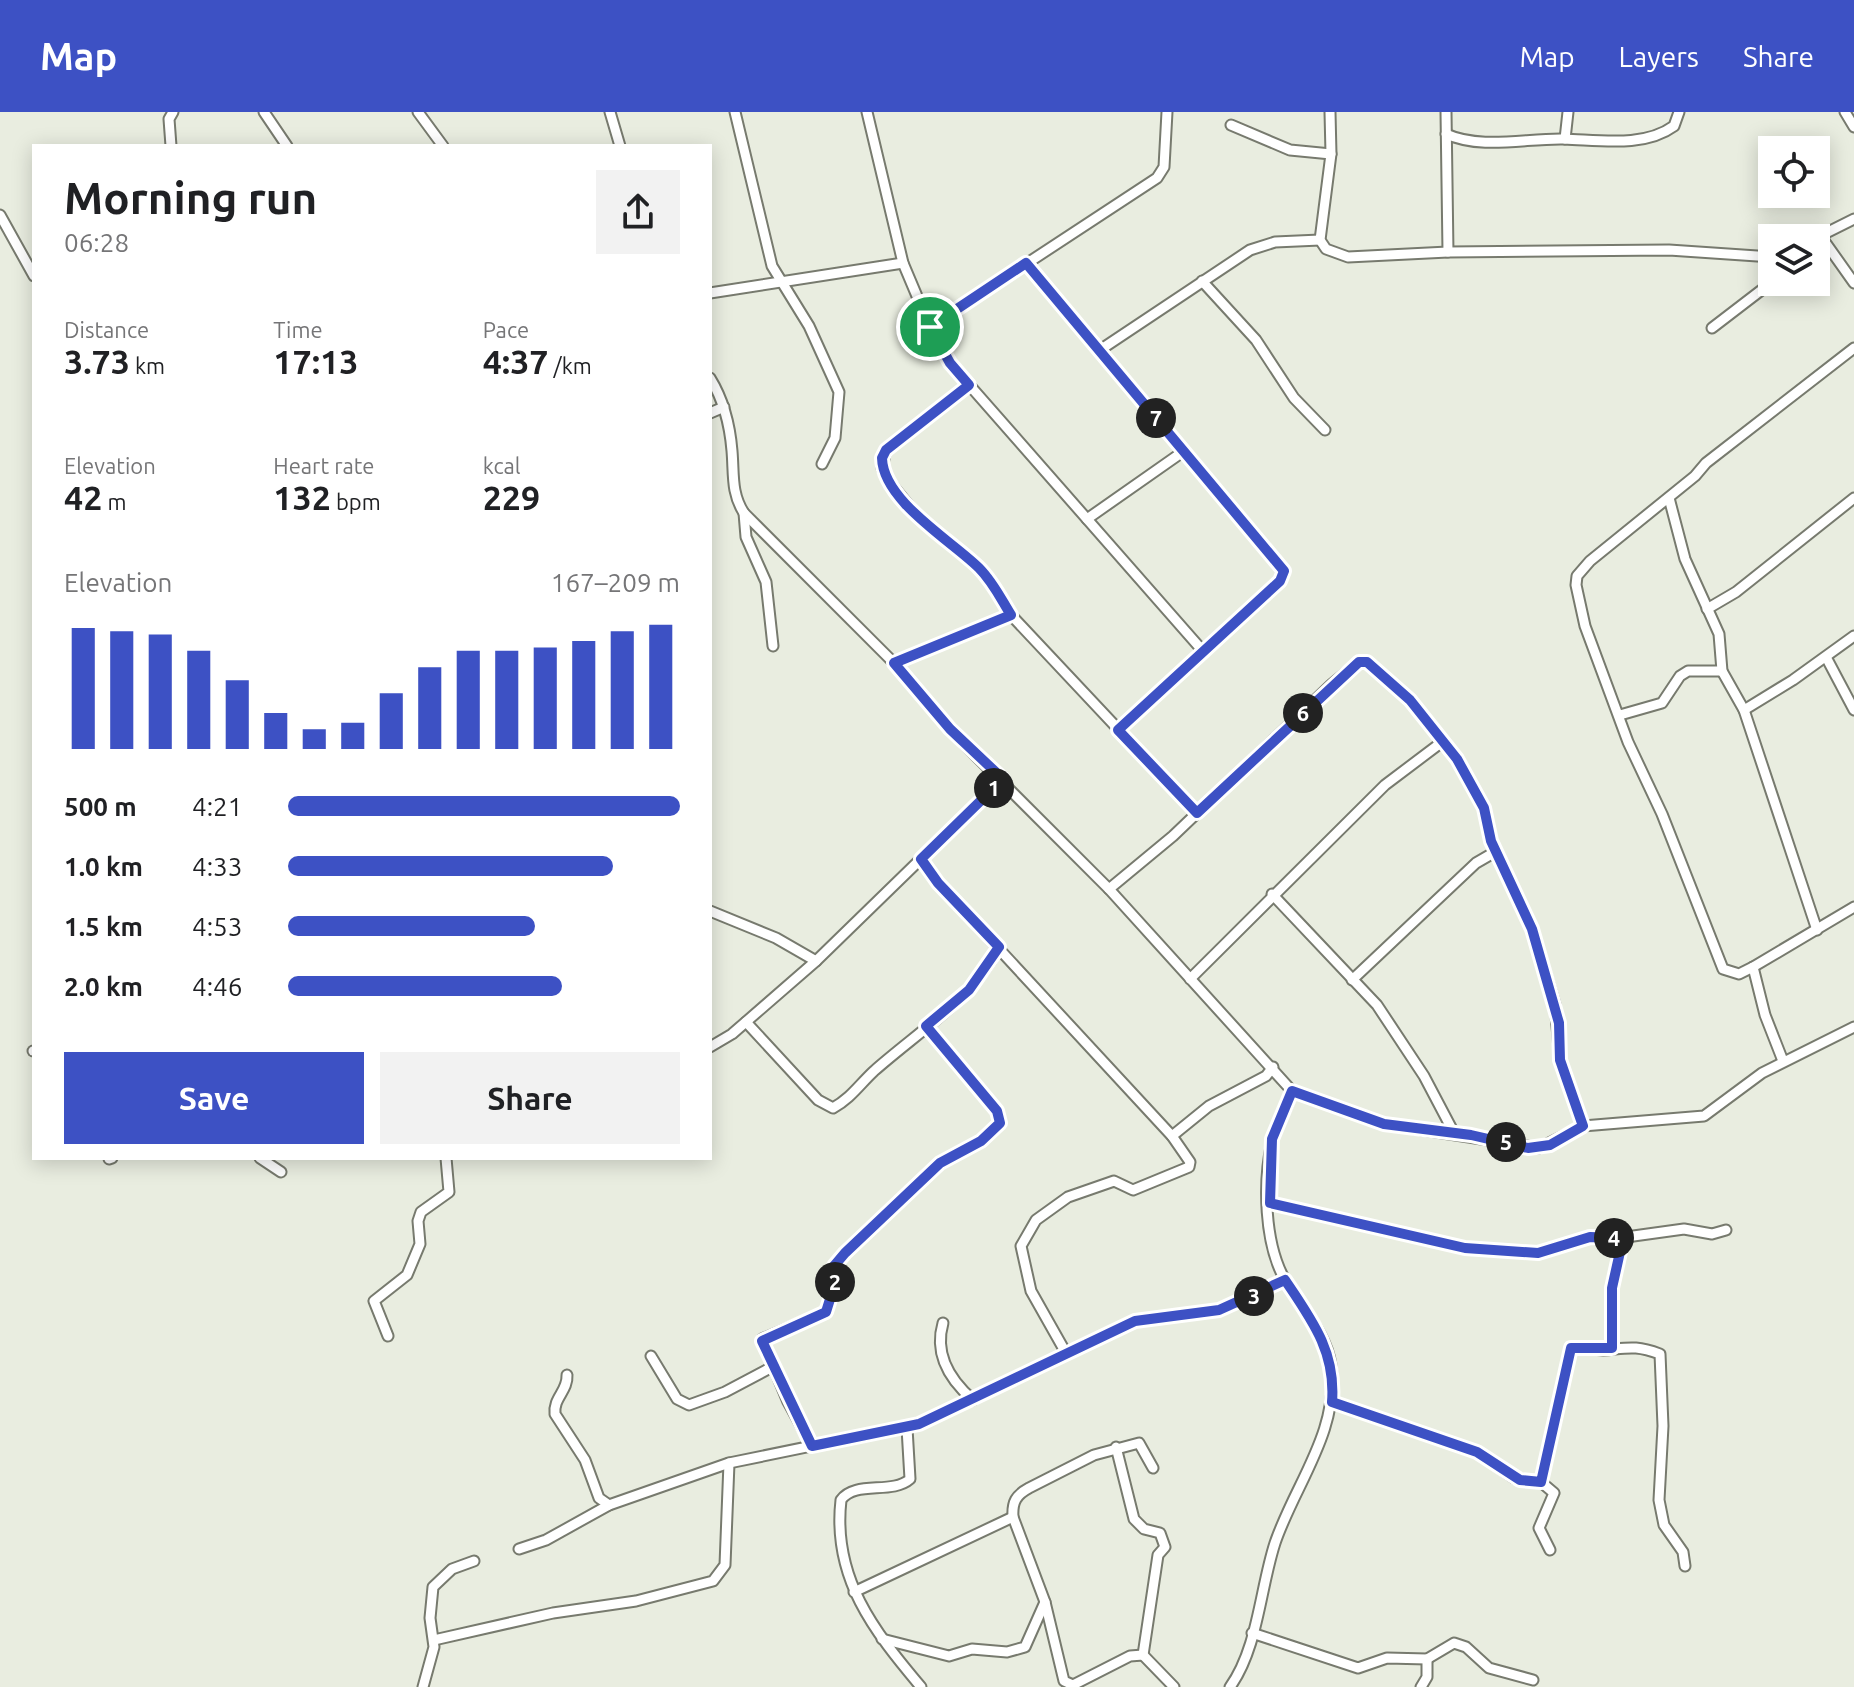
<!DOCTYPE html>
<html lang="en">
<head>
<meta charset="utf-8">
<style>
	:root { --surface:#fff; --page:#f2f2f2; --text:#202124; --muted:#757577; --accent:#3d51c4 }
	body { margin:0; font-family:Ubuntu,sans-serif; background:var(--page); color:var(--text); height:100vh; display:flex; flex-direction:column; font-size:30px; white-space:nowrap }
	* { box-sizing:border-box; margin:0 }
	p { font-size:26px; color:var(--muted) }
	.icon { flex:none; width:44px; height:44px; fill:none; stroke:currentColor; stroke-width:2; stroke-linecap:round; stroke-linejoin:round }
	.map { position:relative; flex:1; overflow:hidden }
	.side { position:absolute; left:32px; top:32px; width:680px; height:1016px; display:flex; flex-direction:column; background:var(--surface); border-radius:0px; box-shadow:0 4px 20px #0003 }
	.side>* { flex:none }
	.fabs { position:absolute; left:1758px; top:24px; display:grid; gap:16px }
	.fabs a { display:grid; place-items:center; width:72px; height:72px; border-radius:0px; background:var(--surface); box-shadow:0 4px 20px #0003; font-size:40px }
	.pin { position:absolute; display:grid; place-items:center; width:68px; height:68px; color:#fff; margin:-34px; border:4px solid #fff; border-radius:50%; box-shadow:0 2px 8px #0007 }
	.km { position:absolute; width:40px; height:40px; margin:-20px; border-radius:50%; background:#222; color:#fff; font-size:22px; line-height:40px; text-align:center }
	.round { display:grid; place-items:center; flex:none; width:84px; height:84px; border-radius:0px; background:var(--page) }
	.summary { display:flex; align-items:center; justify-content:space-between; height:136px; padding:0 32px }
	h1 { font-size:44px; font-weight:700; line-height:60px }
	.figures { display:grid; grid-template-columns:repeat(3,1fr); gap:12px; height:136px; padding:8px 32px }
	.figures div { display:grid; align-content:center }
	.figures b { font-size:34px; font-weight:700 }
	.figures small { font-size:22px; font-weight:400 }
	.figures p { font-size:22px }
	.chart { height:224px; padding:16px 32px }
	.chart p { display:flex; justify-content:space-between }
	.chart svg { width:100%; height:144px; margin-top:8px; stroke:var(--accent); stroke-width:6 }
	.cta { display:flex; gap:16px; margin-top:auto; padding:16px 32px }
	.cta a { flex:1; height:92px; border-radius:0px; background:var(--accent); color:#fff; font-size:32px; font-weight:700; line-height:92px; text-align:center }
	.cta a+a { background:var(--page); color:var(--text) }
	ul { padding:0 32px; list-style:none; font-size:26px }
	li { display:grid; grid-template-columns:128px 96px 1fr; align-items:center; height:60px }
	li i { height:20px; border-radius:10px; background:var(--accent) }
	header { display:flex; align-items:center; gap:48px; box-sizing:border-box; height:112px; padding:0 40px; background:var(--accent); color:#fff }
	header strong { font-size:38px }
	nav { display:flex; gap:44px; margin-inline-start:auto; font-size:28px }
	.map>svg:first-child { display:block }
</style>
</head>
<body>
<header>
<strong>Map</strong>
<nav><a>Map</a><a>Layers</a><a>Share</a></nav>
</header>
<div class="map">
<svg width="1854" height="1575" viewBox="0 0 1854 1575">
	<rect width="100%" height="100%" fill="#e9ede0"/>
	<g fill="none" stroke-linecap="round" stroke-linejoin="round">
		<g stroke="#777a6e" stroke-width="13">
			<g id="minor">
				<path d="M264,0L287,34"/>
				<path d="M418,0L443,34"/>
				<path d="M610,0L620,34"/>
				<path d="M735,0L772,154L809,214L839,280L835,326L822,352"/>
				<path d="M867,0L903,151L930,215L950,251L1202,538"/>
				<path d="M1330,0L1331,42L1320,128L1326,137L1348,145L1448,140L1669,138L1772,145"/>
				<path d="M1446,0L1448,140"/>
				<path d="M1845,0L1854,15"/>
				<path d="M1231,13L1290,38L1331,42"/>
				<path d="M1446,22C1482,38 1526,26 1564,27C1599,28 1644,36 1674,14L1679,0"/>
				<path d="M1565,27L1568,0"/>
				<path d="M171,34L169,7L173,0"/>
				<path d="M0,103L34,164"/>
				<path d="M1820,123L1854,171"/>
				<path d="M1816,126L1854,107"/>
				<path d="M1026,151L1284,459L1280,469L1118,618"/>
				<path d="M1202,169L1256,228L1294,286L1325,318"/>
				<path d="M710,181L903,151"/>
				<path d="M930,215L1157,66L1164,55L1167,0"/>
				<path d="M1712,216L1772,170"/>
				<path d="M1854,236L1706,351L1695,364L1590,449L1577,464L1576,473L1585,514L1628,630L1662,702L1723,857L1739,862L1753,855L1854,795"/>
				<path d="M1100,238L1250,138L1275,130L1320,128"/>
				<path d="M710,266C723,287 730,314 732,339C734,362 731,381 744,401L894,551L965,633L1109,777L1292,979L1384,1012L1539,1036L1583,1014L1704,1004L1762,961L1854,915"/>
				<path d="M969,273L886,338L882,356L888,368L919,406L982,458L1011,503L1197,701"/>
				<path d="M710,301L724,295"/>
				<path d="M1669,386L1685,447L1719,522L1722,559L1744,598L1817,818"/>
				<path d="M744,401L746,425L766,470L773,534"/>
				<path d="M1087,407L1184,339"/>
				<path d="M1707,497L1736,480L1854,386"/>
				<path d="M1826,545L1854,598"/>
				<path d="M894,551L1011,503"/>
				<path d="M1744,598L1793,568L1854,524"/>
				<path d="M1620,603L1662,591L1680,564L1688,559H1722"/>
				<path d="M921,747L938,771L1172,1024L1190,1050L1189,1055L1133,1078L1114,1069L1068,1085L1036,1108L1021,1134L1031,1179L1066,1241"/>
				<path d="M1109,777L1173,724L1332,572L1359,550H1367L1410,588L1457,647L1484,696L1491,729L1532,817L1555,892L1560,948L1583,1014"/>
				<path d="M1272,782L1377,893L1424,964L1454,1021"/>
				<path d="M710,799L776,826L816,849"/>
				<path d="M1753,855L1765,903L1783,949"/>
				<path d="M1190,867L1385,673L1442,630"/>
				<path d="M1352,868L1476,751L1495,740"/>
				<path d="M746,910L818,988L833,996C851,986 859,973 874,959C918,920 971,888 999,835"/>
				<path d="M710,935L732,922L816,849L1003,667"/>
				<path d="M33,939H34"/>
				<path d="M1172,1024L1209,994L1266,964L1273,955"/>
				<path d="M260,1046L281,1060"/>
				<path d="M109,1047L112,1046"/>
				<path d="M1270,1091L1465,1136L1538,1141L1590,1125L1619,1126L1684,1117L1712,1122L1726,1118"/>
				<path d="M943,1211C934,1242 950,1268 973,1288"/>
				<path d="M388,1224L374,1189L407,1163L420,1132L418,1109L421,1100L449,1080L446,1046"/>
				<path d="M1612,1236V1176L1620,1140L1619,1126"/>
				<path d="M651,1244L677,1287L689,1293L725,1280L774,1254"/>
				<path d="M567,1263C568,1279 553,1286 555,1302L585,1348L599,1386L609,1393"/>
				<path d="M1332,1290L1477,1340L1514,1366L1541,1370L1554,1381L1539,1416L1550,1438"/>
				<path d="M907,1316L910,1367C892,1383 855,1368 841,1388C832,1466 874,1519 921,1575"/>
				<path d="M812,1334L788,1290L762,1227L826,1200L835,1171L834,1154L845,1141L940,1051L981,1029L1000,1011L997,999L926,914"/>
				<path d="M1116,1335L1134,1407L1144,1417L1160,1421L1165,1435L1158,1443L1143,1543"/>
				<path d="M1541,1370L1571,1236C1583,1233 1591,1238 1603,1238C1629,1236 1635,1233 1660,1242L1663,1314L1659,1388L1664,1413L1683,1440L1685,1454"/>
				<path d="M519,1437L546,1428L609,1393L729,1351L919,1312L1135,1209L1219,1198L1285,1168"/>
				<path d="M854,1480L1013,1405"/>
				<path d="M1252,1521L1358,1556L1387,1546L1427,1547L1454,1531L1466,1535L1489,1556L1533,1568"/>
				<path d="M882,1527L949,1544L972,1537L1007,1540L1025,1535L1045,1490"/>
				<path d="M434,1528L553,1501L636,1489L713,1469L725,1453L729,1351"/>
				<path d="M1143,1543L1130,1544L1073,1573L1064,1569L1045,1490L1013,1405C1012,1390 1016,1383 1029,1376L1094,1343L1139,1331L1153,1356"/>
				<path d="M1143,1543L1174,1575"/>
				<path d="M423,1575L434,1535L430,1506L433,1475L452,1457L474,1449"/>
				<path d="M1230,1575C1258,1536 1260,1477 1275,1431C1295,1372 1340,1319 1331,1253C1326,1219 1300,1196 1285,1168C1264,1131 1263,1070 1272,1030C1276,1012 1288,997 1292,979"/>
				<path d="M1421,1575L1427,1565V1547"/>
			</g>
		</g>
		<use href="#minor" stroke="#fff" stroke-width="9"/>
	</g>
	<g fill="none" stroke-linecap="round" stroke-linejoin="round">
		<g stroke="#fff" stroke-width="16">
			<path id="route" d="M1026,151L1284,459L1280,469L1118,618L1197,701L1359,550H1367L1410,588L1457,647L1484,696L1491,729L1532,817L1559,911L1560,948L1583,1014L1550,1033L1528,1036L1471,1023L1384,1012L1292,979L1272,1027L1270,1091L1465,1136L1538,1141L1590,1125L1619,1126L1620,1140L1612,1176V1236H1571L1541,1370L1520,1368L1477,1340L1332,1290C1336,1240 1312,1208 1285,1168L1219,1198L1135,1209L919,1312L812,1334L762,1229L826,1200L835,1171L834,1154L845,1141L940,1051L981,1029L1000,1011L997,999L926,914L969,878L999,835L938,771L921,747L1003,667L950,617L894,551L1011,503C1001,487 993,470 979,456C952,429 883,389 882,346L886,338L969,273L950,251L930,215Z"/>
		</g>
		<use href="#route" stroke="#3d51c4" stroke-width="10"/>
	</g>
</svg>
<div class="fabs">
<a><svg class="icon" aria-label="locate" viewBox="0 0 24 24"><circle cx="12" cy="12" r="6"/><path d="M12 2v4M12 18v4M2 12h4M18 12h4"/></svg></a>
<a><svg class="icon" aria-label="layers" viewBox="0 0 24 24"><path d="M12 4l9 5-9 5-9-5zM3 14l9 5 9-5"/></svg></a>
</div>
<div class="pin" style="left:930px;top:215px;background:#1e9e55"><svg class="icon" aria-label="arrive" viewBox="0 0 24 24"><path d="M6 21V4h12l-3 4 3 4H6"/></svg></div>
<b class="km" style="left:994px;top:676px">1</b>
<b class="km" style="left:835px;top:1170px">2</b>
<b class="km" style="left:1254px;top:1184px">3</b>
<b class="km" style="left:1614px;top:1126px">4</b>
<b class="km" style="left:1506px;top:1030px">5</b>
<b class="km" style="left:1303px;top:601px">6</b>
<b class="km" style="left:1156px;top:306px">7</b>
<section class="side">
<div class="summary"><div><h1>Morning run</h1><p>06:28</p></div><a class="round"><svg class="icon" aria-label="share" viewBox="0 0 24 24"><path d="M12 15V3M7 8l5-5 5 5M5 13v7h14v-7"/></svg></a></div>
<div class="figures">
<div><p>Distance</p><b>3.73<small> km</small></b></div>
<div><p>Time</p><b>17:13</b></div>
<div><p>Pace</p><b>4:37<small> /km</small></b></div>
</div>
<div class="figures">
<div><p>Elevation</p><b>42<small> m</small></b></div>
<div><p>Heart rate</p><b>132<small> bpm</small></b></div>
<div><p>kcal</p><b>229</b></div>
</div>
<div class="chart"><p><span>Elevation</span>167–209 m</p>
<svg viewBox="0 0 160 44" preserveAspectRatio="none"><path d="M5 44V7M15 44V8M25 44V9M35 44V14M45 44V23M55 44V33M65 44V38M75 44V36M85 44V27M95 44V19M105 44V14M115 44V14M125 44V13M135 44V11M145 44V8M155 44V6"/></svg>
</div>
<ul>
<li><b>500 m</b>4:21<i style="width:100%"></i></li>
<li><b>1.0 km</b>4:33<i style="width:83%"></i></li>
<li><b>1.5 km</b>4:53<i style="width:63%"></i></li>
<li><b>2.0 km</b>4:46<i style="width:70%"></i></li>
</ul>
<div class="cta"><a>Save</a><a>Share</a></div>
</section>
</div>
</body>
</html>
